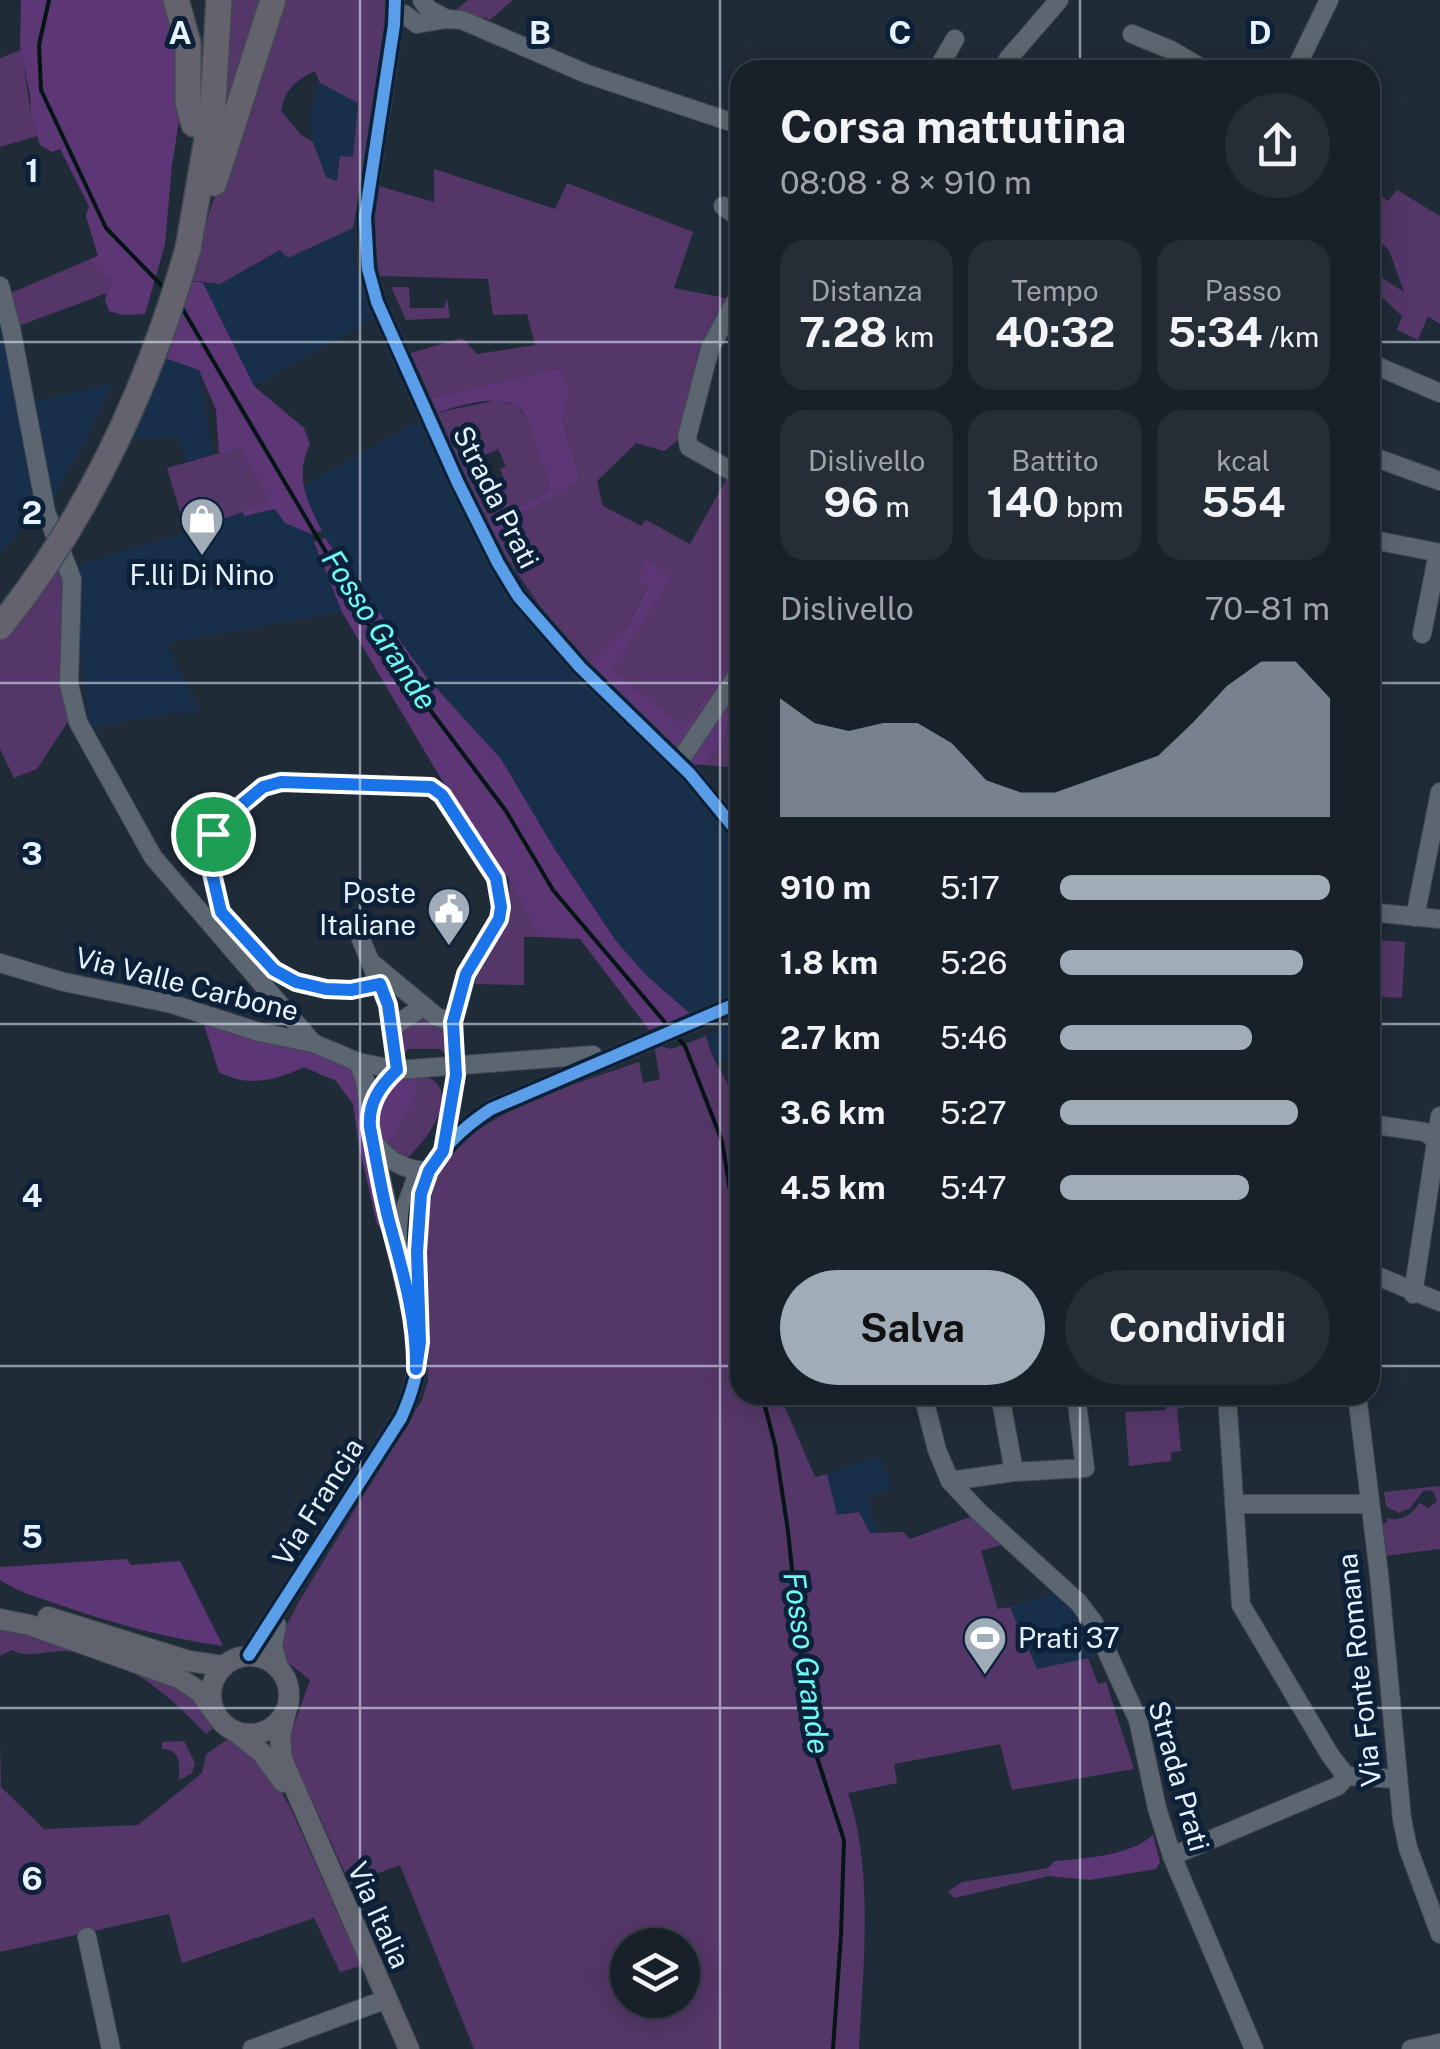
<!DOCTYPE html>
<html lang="it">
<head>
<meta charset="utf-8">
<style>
	:root { --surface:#18202a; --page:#252d36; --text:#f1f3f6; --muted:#9fa3a8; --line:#363e47; --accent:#a1acb9 }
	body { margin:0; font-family:"Public Sans",sans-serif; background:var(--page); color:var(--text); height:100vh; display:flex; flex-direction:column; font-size:38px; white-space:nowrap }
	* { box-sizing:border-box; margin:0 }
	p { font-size:32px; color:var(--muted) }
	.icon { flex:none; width:55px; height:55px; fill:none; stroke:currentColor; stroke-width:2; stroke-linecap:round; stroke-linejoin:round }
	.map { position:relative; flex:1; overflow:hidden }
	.panel { position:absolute; left:730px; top:60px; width:650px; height:1345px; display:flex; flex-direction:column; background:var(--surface); border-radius:30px; box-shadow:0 5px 25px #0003,0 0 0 2px var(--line) }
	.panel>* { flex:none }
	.tools { position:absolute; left:610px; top:1928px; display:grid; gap:20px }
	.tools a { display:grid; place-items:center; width:90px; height:90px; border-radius:50%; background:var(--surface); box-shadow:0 5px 25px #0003,0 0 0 2px var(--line); font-size:50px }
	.pin { position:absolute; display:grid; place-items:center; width:85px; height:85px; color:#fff; margin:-42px; border:5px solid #fff; border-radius:50%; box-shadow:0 2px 10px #0007 }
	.round { display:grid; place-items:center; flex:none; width:105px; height:105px; border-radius:52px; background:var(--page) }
	.head { display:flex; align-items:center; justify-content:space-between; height:170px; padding:0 50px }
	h1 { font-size:45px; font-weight:700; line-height:75px }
	.figures { display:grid; grid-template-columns:repeat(3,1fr); gap:15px; height:170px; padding:10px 50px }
	.figures div { display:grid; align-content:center; border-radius:25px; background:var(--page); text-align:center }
	.figures b { font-size:42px; font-weight:700 }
	.figures small { font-size:28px; font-weight:400 }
	.figures p { font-size:28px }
	.chart { height:280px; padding:20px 50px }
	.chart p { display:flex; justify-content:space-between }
	.chart svg { width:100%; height:180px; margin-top:10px; fill:var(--accent); opacity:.7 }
	.button { display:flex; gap:20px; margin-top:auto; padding:20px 50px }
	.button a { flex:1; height:115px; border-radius:60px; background:var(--accent); color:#111; font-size:40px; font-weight:700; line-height:115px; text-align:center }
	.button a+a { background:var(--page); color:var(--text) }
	ul { padding:0 50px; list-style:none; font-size:32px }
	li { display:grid; grid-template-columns:160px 120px 1fr; align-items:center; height:75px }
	li i { height:25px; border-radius:12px; background:var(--accent) }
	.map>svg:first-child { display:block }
</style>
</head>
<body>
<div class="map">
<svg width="1440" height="2049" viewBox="0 0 1440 2049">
	<rect width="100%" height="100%" fill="#202b38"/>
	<g fill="#172f4a">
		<path d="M320,83L358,102L353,157H340L337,182L326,177L313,142L309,117Z"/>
		<path d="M353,228L355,264L375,318L254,386L203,283L220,284L281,250L289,258Z"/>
		<path d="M0,304L38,508L0,555Z"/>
		<path d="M162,357L199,370L213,455L185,462L177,436L126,440Z"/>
		<path d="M112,383L93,425L49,506L33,402Z"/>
		<path d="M424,418L497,572L679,771L740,850V995L692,1015L647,976L616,941L554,848L501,759L428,679L325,538L301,487Z"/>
		<path d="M276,509L285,523L311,533L342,612L166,643L199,710L90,727L80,647L76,566L186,532L242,510L244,516Z"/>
		<path d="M740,1020V1056L715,1061L706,1036Z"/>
		<path d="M880,1457L892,1489L866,1497L878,1533H869L836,1515L827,1474Z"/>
		<path d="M1056,1588L1081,1619L1098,1656L1037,1669L1010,1607L1043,1597Z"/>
	</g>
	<g fill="#543768" fill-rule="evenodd">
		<path d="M228,0H269L218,132Z"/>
		<path d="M280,0H391L353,228L288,258L280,250L220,284L187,280ZM315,71L320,83L358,103L353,157L340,156L337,181L326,177L313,142L300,134L281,111C285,89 296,80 315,71Z"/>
		<path d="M468,0H513L490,20L484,17L480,20L456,10Z"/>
		<path d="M21,50C27,79 28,109 37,136L0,147V58Z"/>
		<path d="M434,169L555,209L567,183L693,232L674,288L731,299C721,314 707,331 700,347C688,380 699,432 664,451L636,443L597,481L603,506L641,526L646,520L690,544L727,478L740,485V645L686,727L612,670L671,576L645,561L648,586L628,625L588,663L544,612L496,542L516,516L565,491L580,477L562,420L568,391L559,368L428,399L407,354L462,338L477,354L535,345L527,314L493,315L488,279L379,276L373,225L379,186L434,202Z"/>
		<path d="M1370,188L1388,201L1397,190L1440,216V324L1428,316L1418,340L1397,330L1402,316L1372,288L1370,290V270L1404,292L1389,250L1370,234Z"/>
		<path d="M88,260L111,282L107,293L16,327L6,295Z"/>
		<path d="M391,287H409L410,308H444L447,299L450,318L406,320Z"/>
		<path d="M498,400L516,406L528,418L535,445L548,466L550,487L544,494L486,522L435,413ZM498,449L506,466L500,469L505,481L481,492L473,475L488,468L483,456Z"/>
		<path d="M241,447L271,502L186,532L167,468Z"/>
		<path d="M60,559L65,582L69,720L37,769L14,778L0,749V641Z"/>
		<path d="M740,695V768L705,765L726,735L734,698Z"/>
		<path d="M509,879L539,937H524V985L472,984L509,917Z"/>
		<path d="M1373,940L1405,942L1402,998L1370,996Z"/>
		<path d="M421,1017L429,1018L446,1030V1055L440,1049H408L404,1056L399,1028Z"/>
		<path d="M706,1036L712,1055L740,1107V1395H784V1405L815,1477L827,1474L837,1515L859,1512L870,1533L903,1532L910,1539L970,1517L1004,1544L981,1551L998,1609L1010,1607L1037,1669L1088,1658L1098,1684L1106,1682L1134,1769L1012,1790L1000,1744L894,1764L897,1783L848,1793C874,1873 863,1966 859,2049H474L400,1865L350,1884L287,1745L310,1680L281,1657L278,1643L298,1603L422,1400L428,1381C428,1329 418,1211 441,1169C471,1113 582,1082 639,1062L643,1083L660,1079L654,1045L672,1049ZM628,1945H682V2000H628Z"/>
		<path d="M416,1074C469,1082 429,1140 406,1159L385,1150L401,1118L410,1109Z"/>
		<path d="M1165,1395H1184L1185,1407L1177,1409L1181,1451L1171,1452V1461L1129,1466L1125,1412L1166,1410Z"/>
		<path d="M1440,1486V1549L1384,1556L1380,1524L1387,1523V1518C1400,1522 1413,1515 1419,1503L1429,1508L1437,1501L1433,1491L1424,1490L1410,1508L1399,1513L1386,1506L1384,1492Z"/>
		<path d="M0,1625L139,1667L189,1695L214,1720L213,1728L206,1734C167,1693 125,1656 66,1651C48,1650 27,1659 12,1650L0,1656Z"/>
		<path d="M231,1737L265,1765L290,1807L361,1966L340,1972L314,1918L182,1963L169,1914L0,1952V1739L1,1787L44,1829L138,1825L202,1773L206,1754Z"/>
		<path d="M184,1741L195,1763L192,1773L179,1780C179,1764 182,1750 162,1749V1742Z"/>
		<path d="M1048,1868L1049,1876L954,1898L948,1891L962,1882Z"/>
	</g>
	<g fill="#5d3675">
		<path d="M21,0H171L184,90L172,165L165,244L145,314L123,315L109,311L105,299L111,282L88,260L98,256L86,216L89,206L60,149L52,152L40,145L31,116L30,94L20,48Z"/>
		<path d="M186,280L203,283L254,386L304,428L310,444C294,477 307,501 322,531L311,534L285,523L275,509L244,516L242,510L270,501L241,448L219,453L216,410L199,370L162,357Z"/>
		<path d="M559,368L569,391L562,420L580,477L565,491L516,516L496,542L486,522L544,494L550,487C548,469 541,460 534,443C532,436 531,428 528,420C513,386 461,406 435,413L428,399Z"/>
		<path d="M325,538L428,679L501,759L554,848L616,941L647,976L692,1015L650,1031L580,939L539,937L509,879L440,777L342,612L314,542Z"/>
		<path d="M645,560L672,576L612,670L686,727L740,645V695L734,698L726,735L705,765L690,764L588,663L628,625L648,587L639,581Z"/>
		<path d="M202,1018L358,1062L387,1234L377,1224L359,1146L353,1104L336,1081L304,1067C276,1080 248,1088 219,1072Z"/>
		<path d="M416,1074C421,1107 398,1120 385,1150L374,1114L391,1084Z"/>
		<path d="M127,1559L131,1565L180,1561L223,1646C166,1638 111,1623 57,1604C37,1597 18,1592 0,1580V1567Z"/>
		<path d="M1153,1835L1160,1862L1156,1869L1090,1880L1049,1876L1048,1868L1055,1861C1087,1858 1129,1856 1153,1835Z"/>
	</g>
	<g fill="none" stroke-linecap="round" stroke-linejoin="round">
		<g stroke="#051415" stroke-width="4">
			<path d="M49,0L39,45L41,90L106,228L166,290"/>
			<path d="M182,308L379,642L506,811L553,890L669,1027"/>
			<path d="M675,1034L685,1046L722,1141L740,1252"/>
			<path d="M762,1395L775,1445L788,1531L809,1733L844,1840L841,1935L833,2049"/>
		</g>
		<g stroke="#404853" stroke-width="20">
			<g id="minor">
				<path d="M395,0L394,25L365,217L368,269L377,302L458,483L498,563L518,596L580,667L690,774L740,835"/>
				<path d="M422,0L428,9L445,18"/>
				<path d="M404,14L417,24L446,19L462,20L587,74L740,125"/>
				<path d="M1132,34L1171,50L1205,70"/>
				<path d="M937,70L955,39"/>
				<path d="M1002,70L1008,59L1059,0"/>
				<path d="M1295,70L1329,0"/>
				<path d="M723,206L740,218"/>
				<path d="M0,286L11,328L46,512L72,579L69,684L78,722L153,857L313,1043"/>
				<path d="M740,293L710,348L687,437L689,447L740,476"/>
				<path d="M1370,363L1440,393"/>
				<path d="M1374,457L1440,481"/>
				<path d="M1374,540L1440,553"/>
				<path d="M1422,634L1438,553"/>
				<path d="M679,762L740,671"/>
				<path d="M1370,912L1440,919"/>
				<path d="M1415,917L1440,792"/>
				<path d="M358,932L388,1005L397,1070"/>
				<path d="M0,963L64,982L172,1004L259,1032L313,1043L358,1062L397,1070L593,1055"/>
				<path d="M373,964L437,1017L453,1022"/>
				<path d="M379,984L351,990L326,989L296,982L274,970L221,913L207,856L213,834L221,822L263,787L281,781L431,787L442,795L496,878L501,907L499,919L467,974L453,1022L456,1075L443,1151"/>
				<path d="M391,1028L424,1006"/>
				<path d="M358,1062L365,1080L373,1141L410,1309"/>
				<path d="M1370,1124L1425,1132L1440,1143"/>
				<path d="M373,1141C387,1161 405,1171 429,1171"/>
				<path d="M403,1270L405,1209L416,1178"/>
				<path d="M1370,1273L1440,1302"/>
				<path d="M1413,1294L1440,1116"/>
				<path d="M923,1395L937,1450L950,1481L979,1512L1078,1602L1094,1623L1138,1720L1157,1808L1172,1856L1254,2049"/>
				<path d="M1000,1395L1014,1472"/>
				<path d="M1227,1395L1241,1605L1330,1755L1346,1776"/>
				<path d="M1357,1395L1379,1574L1402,1819L1408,1848L1440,1934"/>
				<path d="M950,1481L1014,1472L1085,1468L1076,1395"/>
				<path d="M1234,1504H1370"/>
				<path d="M277,1625L273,1647L279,1668"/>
				<path d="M249,1655L401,1418C410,1398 418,1374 419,1352C424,1297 405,1226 428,1175C441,1147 465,1126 491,1109L740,1002"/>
				<path d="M1346,1776L1397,1779"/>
				<path d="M1172,1856L1338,1786L1346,1776"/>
				<path d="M87,1937L111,2049"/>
				<path d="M252,2049L387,1999"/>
				<path d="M1411,2049L1440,2043"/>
			</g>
		</g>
		<g stroke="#404853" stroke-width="22">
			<g id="major">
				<path d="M48,1617L189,1661L223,1666"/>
				<path d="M0,1619L30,1625L179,1678L200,1692L214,1712"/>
				<circle cx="250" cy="1695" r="39"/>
				<path d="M286,1711L280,1736L282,1759L409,2049"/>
				<path d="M235,1731L262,1753L283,1782"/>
			</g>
		</g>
		<g stroke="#404853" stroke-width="28">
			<g id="highway">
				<path d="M176,0L188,43V102L194,124"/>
				<path d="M214,183L273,0"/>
				<path d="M188,249L213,104L219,0"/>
			</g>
		</g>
		<use href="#minor" stroke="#5c6670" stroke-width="18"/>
		<use href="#major" stroke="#60626d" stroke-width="20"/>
		<use href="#highway" stroke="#64626d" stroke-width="25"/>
		<g stroke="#404853" stroke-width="28" stroke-linecap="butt">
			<path id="highway-bridge" d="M0,627C90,515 149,386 188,249"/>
		</g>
		<use href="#highway-bridge" stroke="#64626d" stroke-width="25"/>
		<g stroke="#0c2138" stroke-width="19">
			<g id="cycleway">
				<path d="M395,0L394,25L365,217L368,269L377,302L458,483L498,563L518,596L580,667L690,774L740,835"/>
				<path d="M379,984L351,990L326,989L296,982L274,970L221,913L207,856L213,834L221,822L263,787L281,781L431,787L442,795L496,878L501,907L499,919L467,974L453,1022L456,1075L443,1151"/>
				<path d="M249,1655L401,1418C410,1398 418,1374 419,1352C424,1297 405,1226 428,1175C441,1147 465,1126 491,1109L740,1002"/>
			</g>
		</g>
		<use href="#cycleway" stroke="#5a9eea" stroke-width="12"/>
	</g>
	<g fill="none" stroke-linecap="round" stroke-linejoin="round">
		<g stroke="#fff" stroke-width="20">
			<path id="route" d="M281,782L431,787L442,795L496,878L501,907L499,919L466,974L453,1022L456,1075L443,1151L429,1171L421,1194L417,1252L420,1342L416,1369C417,1318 402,1269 389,1221C381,1190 376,1158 370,1127C368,1103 380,1086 397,1070L388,1005L380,984L351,990L326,989L296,982L274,970L221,912L208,856L213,834L221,822L263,787Z"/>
		</g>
		<use href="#route" stroke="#1a73e8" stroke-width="12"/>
	</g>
	<path fill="none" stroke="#e7f2ff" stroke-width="2.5" stroke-opacity="0.55" d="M360,0V2049M720,0V2049M1080,0V70M0,342H740M1370,342H1440M0,683H740M1370,683H1440M0,1024H740M1370,1024H1440M0,1366H740M1370,1366H1440M1080,1395V2049M0,1708H1440"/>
	<defs>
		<g id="shop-pin" transform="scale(2.25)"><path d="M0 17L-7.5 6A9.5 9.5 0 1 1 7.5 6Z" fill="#a1acb9" stroke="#0c2138"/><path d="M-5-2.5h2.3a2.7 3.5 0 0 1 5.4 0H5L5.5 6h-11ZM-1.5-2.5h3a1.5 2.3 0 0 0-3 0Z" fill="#fff"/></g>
		<g id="civic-pin" transform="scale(2.25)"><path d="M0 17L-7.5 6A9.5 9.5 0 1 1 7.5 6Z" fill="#a1acb9" stroke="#0c2138"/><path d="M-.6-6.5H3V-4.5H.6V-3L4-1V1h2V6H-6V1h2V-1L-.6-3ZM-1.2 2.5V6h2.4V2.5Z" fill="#fff"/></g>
		<g id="stadium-pin" transform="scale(2.25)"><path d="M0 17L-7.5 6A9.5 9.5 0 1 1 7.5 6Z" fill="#a1acb9" stroke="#0c2138"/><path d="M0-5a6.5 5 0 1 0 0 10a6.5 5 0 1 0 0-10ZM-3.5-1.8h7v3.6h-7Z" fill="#fff"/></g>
	</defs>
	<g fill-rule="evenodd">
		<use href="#shop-pin" x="202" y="519"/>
		<use href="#civic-pin" x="449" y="909"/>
		<use href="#stadium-pin" x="985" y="1638"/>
	</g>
	<g text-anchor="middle" stroke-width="10" stroke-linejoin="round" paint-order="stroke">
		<g font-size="28" fill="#e7f2ff" stroke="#0c2138">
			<text transform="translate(496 497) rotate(63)" y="10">Strada Prati</text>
			<text transform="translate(187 984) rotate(14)" y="10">Via Valle Carbone</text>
			<text transform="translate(318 1502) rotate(-58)" y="10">Via Francia</text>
			<text transform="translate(1359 1670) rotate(-96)" y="10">Via Fonte Romana</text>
			<text transform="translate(1179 1776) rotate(74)" y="10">Strada Prati</text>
			<text transform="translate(379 1915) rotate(66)" y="10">Via Italia</text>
		</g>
		<g font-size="28" fill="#e7f2ff" stroke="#0c2138">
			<text x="202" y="585">F.lli Di Nino</text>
			<text x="416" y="903" text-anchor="end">Poste<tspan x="416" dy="32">Italiane</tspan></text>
			<text x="1018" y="1648" text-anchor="start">Prati 37</text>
		</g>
		<g font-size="30" font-style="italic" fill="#6efbf7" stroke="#0c2138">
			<text transform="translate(379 630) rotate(57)" y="10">Fosso Grande</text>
			<text transform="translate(806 1663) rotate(82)" y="10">Fosso Grande</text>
		</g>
	</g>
	<g font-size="32" text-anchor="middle" font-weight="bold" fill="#e7f2ff" stroke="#0c2138" stroke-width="10" stroke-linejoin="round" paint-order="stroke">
		<text x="180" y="44">A</text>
		<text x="540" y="44">B</text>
		<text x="900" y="44">C</text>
		<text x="1260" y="44">D</text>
		<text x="32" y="182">1</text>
		<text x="32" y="524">2</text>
		<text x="32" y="865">3</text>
		<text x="32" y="1207">4</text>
		<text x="32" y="1548">5</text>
		<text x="32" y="1890">6</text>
	</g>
</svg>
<div class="tools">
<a><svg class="icon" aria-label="layers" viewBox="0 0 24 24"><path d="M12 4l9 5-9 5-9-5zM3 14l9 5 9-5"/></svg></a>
</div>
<div class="pin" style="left:213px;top:834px;background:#1e9e55"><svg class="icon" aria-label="arrive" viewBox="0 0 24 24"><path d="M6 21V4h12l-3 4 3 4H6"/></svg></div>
<section class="panel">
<div class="head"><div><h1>Corsa mattutina</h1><p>08:08 · 8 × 910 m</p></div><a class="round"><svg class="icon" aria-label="share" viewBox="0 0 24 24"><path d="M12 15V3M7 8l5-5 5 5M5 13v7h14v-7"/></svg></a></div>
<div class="figures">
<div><p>Distanza</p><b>7.28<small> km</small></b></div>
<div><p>Tempo</p><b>40:32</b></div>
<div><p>Passo</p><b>5:34<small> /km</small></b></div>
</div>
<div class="figures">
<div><p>Dislivello</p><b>96<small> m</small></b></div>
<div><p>Battito</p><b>140<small> bpm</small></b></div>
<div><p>kcal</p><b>554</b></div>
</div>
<div class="chart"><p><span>Dislivello</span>70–81 m</p>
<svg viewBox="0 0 160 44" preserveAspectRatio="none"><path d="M0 44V15L10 21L20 23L30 21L40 21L50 26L60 35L70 38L80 38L90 35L100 32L110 29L120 21L130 12L140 6L150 6L160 15V44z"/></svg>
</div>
<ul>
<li><b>910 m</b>5:17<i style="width:100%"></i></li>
<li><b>1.8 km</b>5:26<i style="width:90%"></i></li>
<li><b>2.7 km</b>5:46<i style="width:71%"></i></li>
<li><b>3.6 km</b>5:27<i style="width:88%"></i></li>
<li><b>4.5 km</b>5:47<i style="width:70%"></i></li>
</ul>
<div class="button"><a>Salva</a><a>Condividi</a></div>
</section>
</div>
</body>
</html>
